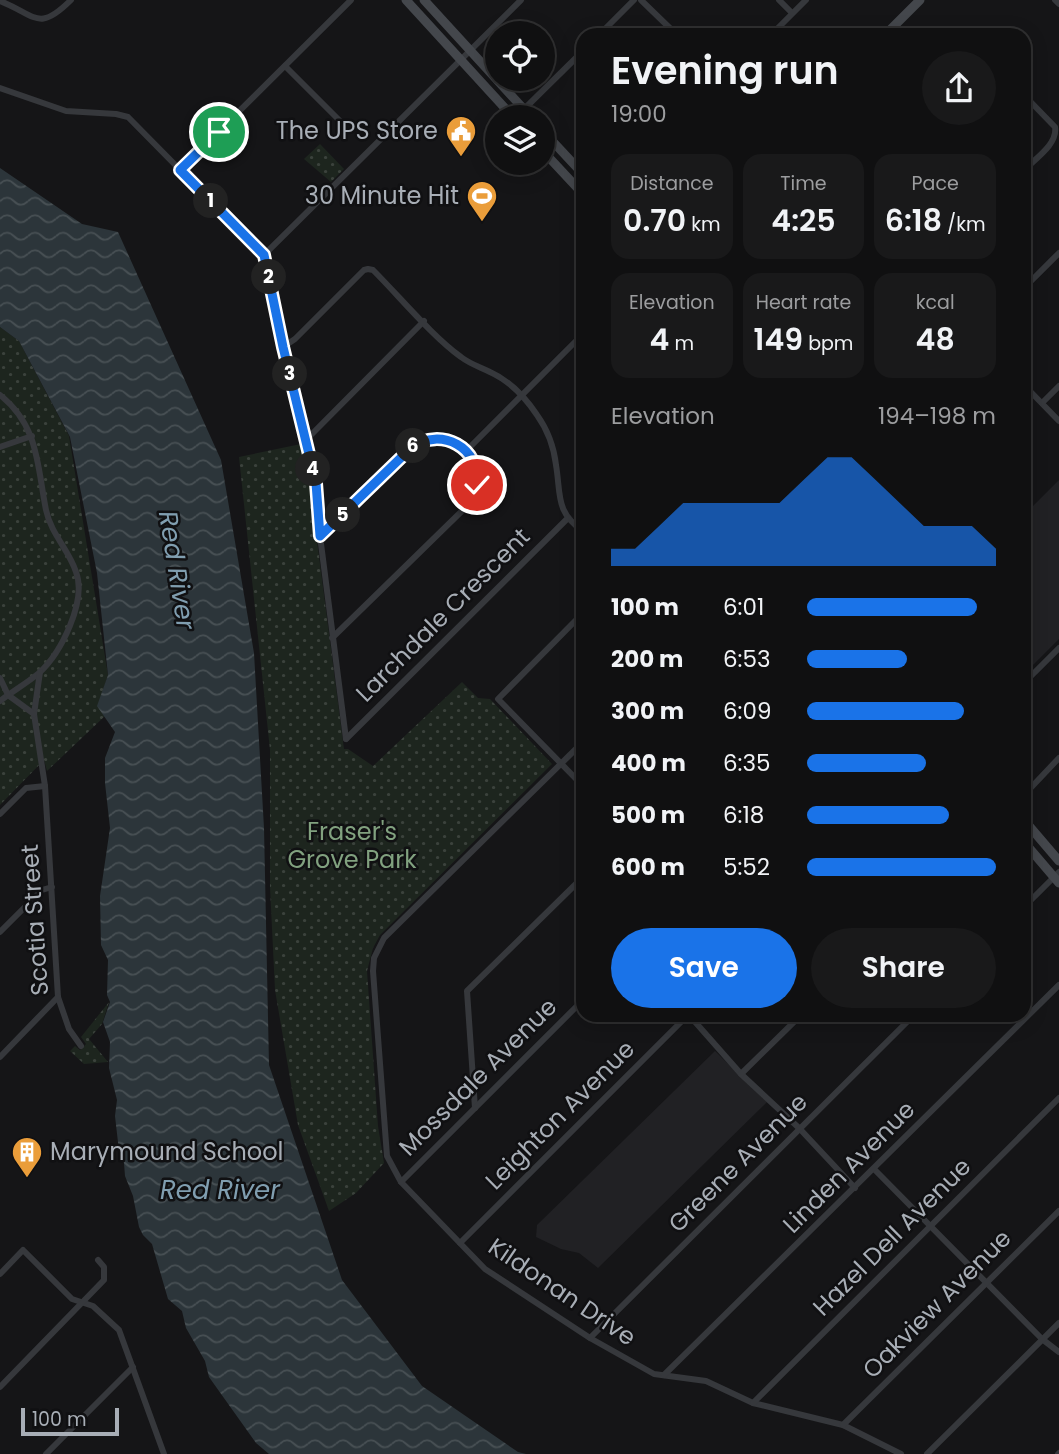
<!DOCTYPE html>
<html lang="en">
<head>
<meta charset="utf-8">
<style>
	:root { --surface:#101011; --page:#19191a; --text:#f1f3f6; --muted:#9c9d9f; --line:#303031; --accent:#1a73e8 }
	body { margin:0; font-family:Poppins,sans-serif; background:var(--page); color:var(--text); height:100vh; display:flex; flex-direction:column; font-size:26px; white-space:nowrap }
	* { box-sizing:border-box; margin:0 }
	p { font-size:23px; color:var(--muted) }
	.icon { flex:none; width:38px; height:38px; fill:none; stroke:currentColor; stroke-width:2; stroke-linecap:round; stroke-linejoin:round }
	.map { position:relative; flex:1; overflow:hidden }
	.drawer { position:absolute; left:576px; top:28px; width:455px; height:994px; display:flex; flex-direction:column; background:var(--surface); border-radius:21px; box-shadow:0 4px 18px #0003,0 0 0 2px var(--line) }
	.drawer>* { flex:none }
	.tools { position:absolute; left:485px; top:21px; display:grid; gap:14px }
	.tools a { display:grid; place-items:center; width:70px; height:70px; border-radius:50%; background:var(--surface); box-shadow:0 4px 18px #0003,0 0 0 2px var(--line); font-size:35px }
	.scale { position:absolute; left:21px; bottom:18px; width:98px; box-sizing:border-box; padding-left:7px; border:4px solid #a8aeb6; border-top:0; font-size:19px; line-height:24px; white-space:nowrap; color:#a8aeb6; -webkit-text-stroke:5px #101012; paint-order:stroke }
	.pin { position:absolute; display:grid; place-items:center; width:60px; height:60px; color:#fff; margin:-30px; border:4px solid #fff; border-radius:50%; box-shadow:0 2px 7px #0007 }
	.km { position:absolute; width:35px; height:35px; margin:-18px; border-radius:50%; background:#222; color:#fff; font-size:19px; line-height:35px; text-align:center }
	.round { display:grid; place-items:center; flex:none; width:74px; height:74px; border-radius:37px; background:var(--page) }
	.headline { display:flex; align-items:center; justify-content:space-between; height:119px; padding:0 35px }
	h1 { font-size:38px; font-weight:600; line-height:52px }
	.figures { display:grid; grid-template-columns:repeat(3,1fr); gap:10px; height:119px; padding:7px 35px }
	.figures div { display:grid; align-content:center; border-radius:18px; background:var(--page); text-align:center }
	.figures b { font-size:30px; font-weight:600 }
	.figures small { font-size:19px; font-weight:400 }
	.figures p { font-size:19px }
	.chart { height:196px; padding:14px 35px }
	.chart p { display:flex; justify-content:space-between }
	.chart svg { width:100%; height:126px; margin-top:7px; fill:var(--accent); opacity:.7 }
	.primary-button { display:flex; gap:14px; margin-top:auto; padding:14px 35px }
	.primary-button a { flex:1; height:80px; border-radius:42px; background:var(--accent); color:#fff; font-size:28px; font-weight:600; line-height:80px; text-align:center }
	.primary-button a+a { background:var(--page); color:var(--text) }
	ul { padding:0 35px; list-style:none; font-size:23px }
	li { display:grid; grid-template-columns:112px 84px 1fr; align-items:center; height:52px }
	li i { height:18px; border-radius:9px; background:var(--accent) }
	.map>svg:first-child { display:block }
</style>
</head>
<body>
<div class="map">
<svg width="1059" height="1454" viewBox="0 0 1059 1454">
	<defs>
		<pattern id="grass-dots" width="8" height="8" patternUnits="userSpaceOnUse" patternTransform="scale(1.75)"><rect width="8" height="8" fill="#1d251e"/><path d="M2 2h.1M6 6h.1" fill="none" stroke="#3b423c" stroke-width="1.8" stroke-linecap="round"/></pattern>
		<pattern id="water-waves" width="16" height="10" patternUnits="userSpaceOnUse" patternTransform="scale(1.75)"><rect width="16" height="10" fill="#2c353a"/><path d="M0 5q4-4 8 0t8 0" fill="none" stroke="#485054"/></pattern>
	</defs>
	<rect width="100%" height="100%" fill="#151517"/>
	<g fill="#212124">
		<path d="M1059,480V639L1024,674V515Z"/>
		<path d="M715,1051L767,1102L598,1268L579,1253L561,1249L536,1237L537,1225Z"/>
	</g>
	<g fill="url(#grass-dots)">
		<path d="M320,144L344,169L331,182L304,159Z"/>
		<path d="M0,327L19,341L69,436L108,675L98,706L105,716L47,771L44,760L0,805Z"/>
		<path d="M301,444L310,487L344,749H348L373,766L462,682L478,698L490,699L552,764L380,935L373,948L367,971L378,1126L384,1163L356,1193L329,1211L298,1125L275,990L270,887V750L239,457Z"/>
		<path d="M109,1002L102,1024L89,1039L108,1062L84,1064L70,1051L75,1046L80,1050L86,1044L81,1037Z"/>
	</g>
	<path fill="url(#water-waves)" d="M0,168L82,224L118,232L221,460L254,653L264,828L269,1065L342,1280L422,1386L518,1452L526,1454H269L256,1443L209,1377L205,1361L186,1328L182,1311L168,1299L152,1244L143,1235L139,1227L133,1196L125,1176L124,1163L119,1151L115,1116L117,1100L109,1068L110,1042L103,1022L110,1002L107,995L108,960L101,945L100,896L110,828L105,783V758L115,732L97,706L108,675L97,573L70,437L19,341L0,327Z"/>
	<g fill="none" stroke-linecap="round" stroke-linejoin="round">
		<g stroke="#36383c" stroke-width="6">
			<path d="M641,0L677,35"/>
			<path d="M779,0L792,13"/>
			<path d="M1055,0L1059,4"/>
			<path d="M0,1C36,15 38,33 71,0"/>
			<path d="M599,35L634,0"/>
			<path d="M771,35L806,0"/>
			<path d="M285,66L339,120"/>
			<path d="M0,88L66,111L116,114L128,117L264,255L283,347L316,483L319,528L346,739"/>
			<path d="M1024,95L1055,127C1058,144 1035,159 1024,170"/>
			<path d="M516,117L583,51"/>
			<path d="M180,170L351,0"/>
			<path d="M264,255L521,0"/>
			<path d="M1024,288L1059,253"/>
			<path d="M283,347L295,339L364,270L368,269L373,270C400,297 432,336 461,357C470,364 480,367 490,372C510,381 525,397 537,415C547,429 554,448 556,465C561,494 555,512 583,531"/>
			<path d="M1024,385L1059,421"/>
			<path d="M0,395C39,426 37,465 46,510C51,534 69,550 76,572C87,601 61,653 39,673C27,683 13,691 0,701"/>
			<path d="M1042,403L1059,386"/>
			<path d="M306,440L424,321"/>
			<path d="M0,447L32,436"/>
			<path d="M466,451L583,334"/>
			<path d="M320,536L412,447C452,419 497,466 467,506L332,638"/>
			<path d="M583,613L498,699L583,786"/>
			<path d="M40,672L34,714L45,786L58,997L69,1029L81,1046"/>
			<path d="M0,678L8,695L34,714"/>
			<path d="M1024,683L1059,648"/>
			<path d="M346,739L568,518"/>
			<path d="M583,742L384,938L374,958L373,971L387,1156L401,1182L485,1269L590,1338L654,1374L706,1381L753,1403L843,1425L901,1454"/>
			<path d="M1024,795L1059,758"/>
			<path d="M0,814L26,788L45,786"/>
			<path d="M1024,907L1059,872"/>
			<path d="M0,932L42,890L52,887"/>
			<path d="M689,1015L741,1074L799,1128L855,1188"/>
			<path d="M0,1057L58,997"/>
			<path d="M741,1074L801,1015"/>
			<path d="M475,1108L467,991L583,877"/>
			<path d="M874,1169L1042,1339L1059,1352"/>
			<path d="M401,1182L583,1000"/>
			<path d="M460,1243L688,1015"/>
			<path d="M0,1274L23,1250L72,1299L93,1306L119,1330L164,1454"/>
			<path d="M590,1338L914,1015"/>
			<path d="M664,1375L1059,985"/>
			<path d="M0,1387L104,1280V1267L98,1260"/>
			<path d="M753,1403L1059,1098"/>
			<path d="M843,1425L1059,1211"/>
			<path d="M46,1454L133,1367"/>
			<path d="M927,1454L1059,1323"/>
			<path d="M1058,1454L1059,1453"/>
		</g>
		<g stroke="#44474c" stroke-width="9">
			<path d="M406,0L513,117"/>
			<path d="M424,0L531,117"/>
			<path d="M885,35L920,0"/>
			<path d="M542,130L583,174"/>
			<path d="M542,150L583,194"/>
			<path d="M1024,820L1059,861"/>
			<path d="M1024,842L1059,883"/>
		</g>
	</g>
	<g fill="none" stroke-linecap="round" stroke-linejoin="round">
		<g stroke="#fff" stroke-width="14">
			<path id="route" d="M219,132L180,170L264,255L283,347L316,483L320,536L412,447C441,427 481,447 477,485"/>
		</g>
		<use href="#route" stroke="#1a73e8" stroke-width="9"/>
	</g>
	<defs>
		<g id="civic-pin" transform="scale(1.575)"><path d="M0 17L-7.5 6A9.5 9.5 0 1 1 7.5 6Z" fill="#ea9d3a" stroke="#101012"/><path d="M-.6-6.5H3V-4.5H.6V-3L4-1V1h2V6H-6V1h2V-1L-.6-3ZM-1.2 2.5V6h2.4V2.5Z" fill="#fff"/></g>
		<g id="stadium-pin" transform="scale(1.575)"><path d="M0 17L-7.5 6A9.5 9.5 0 1 1 7.5 6Z" fill="#ea9d3a" stroke="#101012"/><path d="M0-5a6.5 5 0 1 0 0 10a6.5 5 0 1 0 0-10ZM-3.5-1.8h7v3.6h-7Z" fill="#fff"/></g>
		<g id="building-pin" transform="scale(1.575)"><path d="M0 17L-7.5 6A9.5 9.5 0 1 1 7.5 6Z" fill="#ea9d3a" stroke="#101012"/><path d="M-4-6H4V6H1V3H-1V6H-4ZM-2.5-4.3h1.7v1.8h-1.7ZM.8-4.3h1.7v1.8H.8ZM-2.5-1h1.7V.8h-1.7ZM.8-1h1.7V.8H.8Z" fill="#fff"/></g>
	</defs>
	<g fill-rule="evenodd">
		<use href="#civic-pin" x="461" y="131"/>
		<use href="#stadium-pin" x="482" y="196"/>
		<use href="#building-pin" x="27" y="1152"/>
	</g>
	<g text-anchor="middle" stroke-width="5" stroke-linejoin="round" paint-order="stroke">
		<g font-size="24" fill="#a8aeb6" stroke="#101012" text-anchor="end">
			<text x="438" y="139">The UPS Store</text>
			<text x="459" y="204">30 Minute Hit</text>
			<text x="50" y="1160" text-anchor="start">Marymound School</text>
		</g>
		<g font-size="24" fill="#a8aeb6" stroke="#101012">
			<text transform="translate(443 615) rotate(-45)" y="8">Larchdale Crescent</text>
			<text transform="translate(35 920) rotate(-94)" y="8">Scotia Street</text>
			<text transform="translate(478 1077) rotate(-45)" y="8">Mossdale Avenue</text>
			<text transform="translate(560 1115) rotate(-45)" y="8">Leighton Avenue</text>
			<text transform="translate(738 1163) rotate(-45)" y="8">Greene Avenue</text>
			<text transform="translate(849 1167) rotate(-45)" y="8">Linden Avenue</text>
			<text transform="translate(892 1237) rotate(-45)" y="8">Hazel Dell Avenue</text>
			<text transform="translate(562 1292) rotate(34)" y="8">Kildonan Drive</text>
			<text transform="translate(937 1304) rotate(-45)" y="8">Oakview Avenue</text>
		</g>
		<g font-size="24" fill="#81a17f" stroke="#101012">
			<text x="352" y="840">Fraser's<tspan x="352" dy="28">Grove Park</tspan></text>
		</g>
		<g font-size="26" font-style="italic" fill="#809eb0" stroke="#101012">
			<text transform="translate(177 570) rotate(81)" y="9">Red River</text>
			<text x="220" y="1199">Red River</text>
		</g>
	</g>
</svg>
<div class="tools">
<a><svg class="icon" aria-label="locate" viewBox="0 0 24 24"><circle cx="12" cy="12" r="6"/><path d="M12 2v4M12 18v4M2 12h4M18 12h4"/></svg></a>
<a><svg class="icon" aria-label="layers" viewBox="0 0 24 24"><path d="M12 4l9 5-9 5-9-5zM3 14l9 5 9-5"/></svg></a>
</div>
<div class="scale">100 m</div>
<div class="pin" style="left:219px;top:132px;background:#1e9e55"><svg class="icon" aria-label="arrive" viewBox="0 0 24 24"><path d="M6 21V4h12l-3 4 3 4H6"/></svg></div>
<div class="pin" style="left:477px;top:485px;background:#d93025"><svg class="icon" aria-label="check" viewBox="0 0 24 24"><path d="M5 12l5 5 9-10"/></svg></div>
<b class="km" style="left:211px;top:201px">1</b>
<b class="km" style="left:269px;top:277px">2</b>
<b class="km" style="left:290px;top:374px">3</b>
<b class="km" style="left:313px;top:469px">4</b>
<b class="km" style="left:343px;top:515px">5</b>
<b class="km" style="left:413px;top:446px">6</b>
<section class="drawer">
<div class="headline"><div><h1>Evening run</h1><p>19:00</p></div><a class="round"><svg class="icon" aria-label="share" viewBox="0 0 24 24"><path d="M12 15V3M7 8l5-5 5 5M5 13v7h14v-7"/></svg></a></div>
<div class="figures">
<div><p>Distance</p><b>0.70<small> km</small></b></div>
<div><p>Time</p><b>4:25</b></div>
<div><p>Pace</p><b>6:18<small> /km</small></b></div>
</div>
<div class="figures">
<div><p>Elevation</p><b>4<small> m</small></b></div>
<div><p>Heart rate</p><b>149<small> bpm</small></b></div>
<div><p>kcal</p><b>48</b></div>
</div>
<div class="chart"><p><span>Elevation</span>194–198 m</p>
<svg viewBox="0 0 160 44" preserveAspectRatio="none"><path d="M0 44V38L10 38L20 30L30 22L40 22L50 22L60 22L70 22L80 14L90 6L100 6L110 14L120 22L130 30L140 30L150 30L160 38V44z"/></svg>
</div>
<ul>
<li><b>100 m</b>6:01<i style="width:90%"></i></li>
<li><b>200 m</b>6:53<i style="width:53%"></i></li>
<li><b>300 m</b>6:09<i style="width:83%"></i></li>
<li><b>400 m</b>6:35<i style="width:63%"></i></li>
<li><b>500 m</b>6:18<i style="width:75%"></i></li>
<li><b>600 m</b>5:52<i style="width:100%"></i></li>
</ul>
<div class="primary-button"><a>Save</a><a>Share</a></div>
</section>
</div>
</body>
</html>
